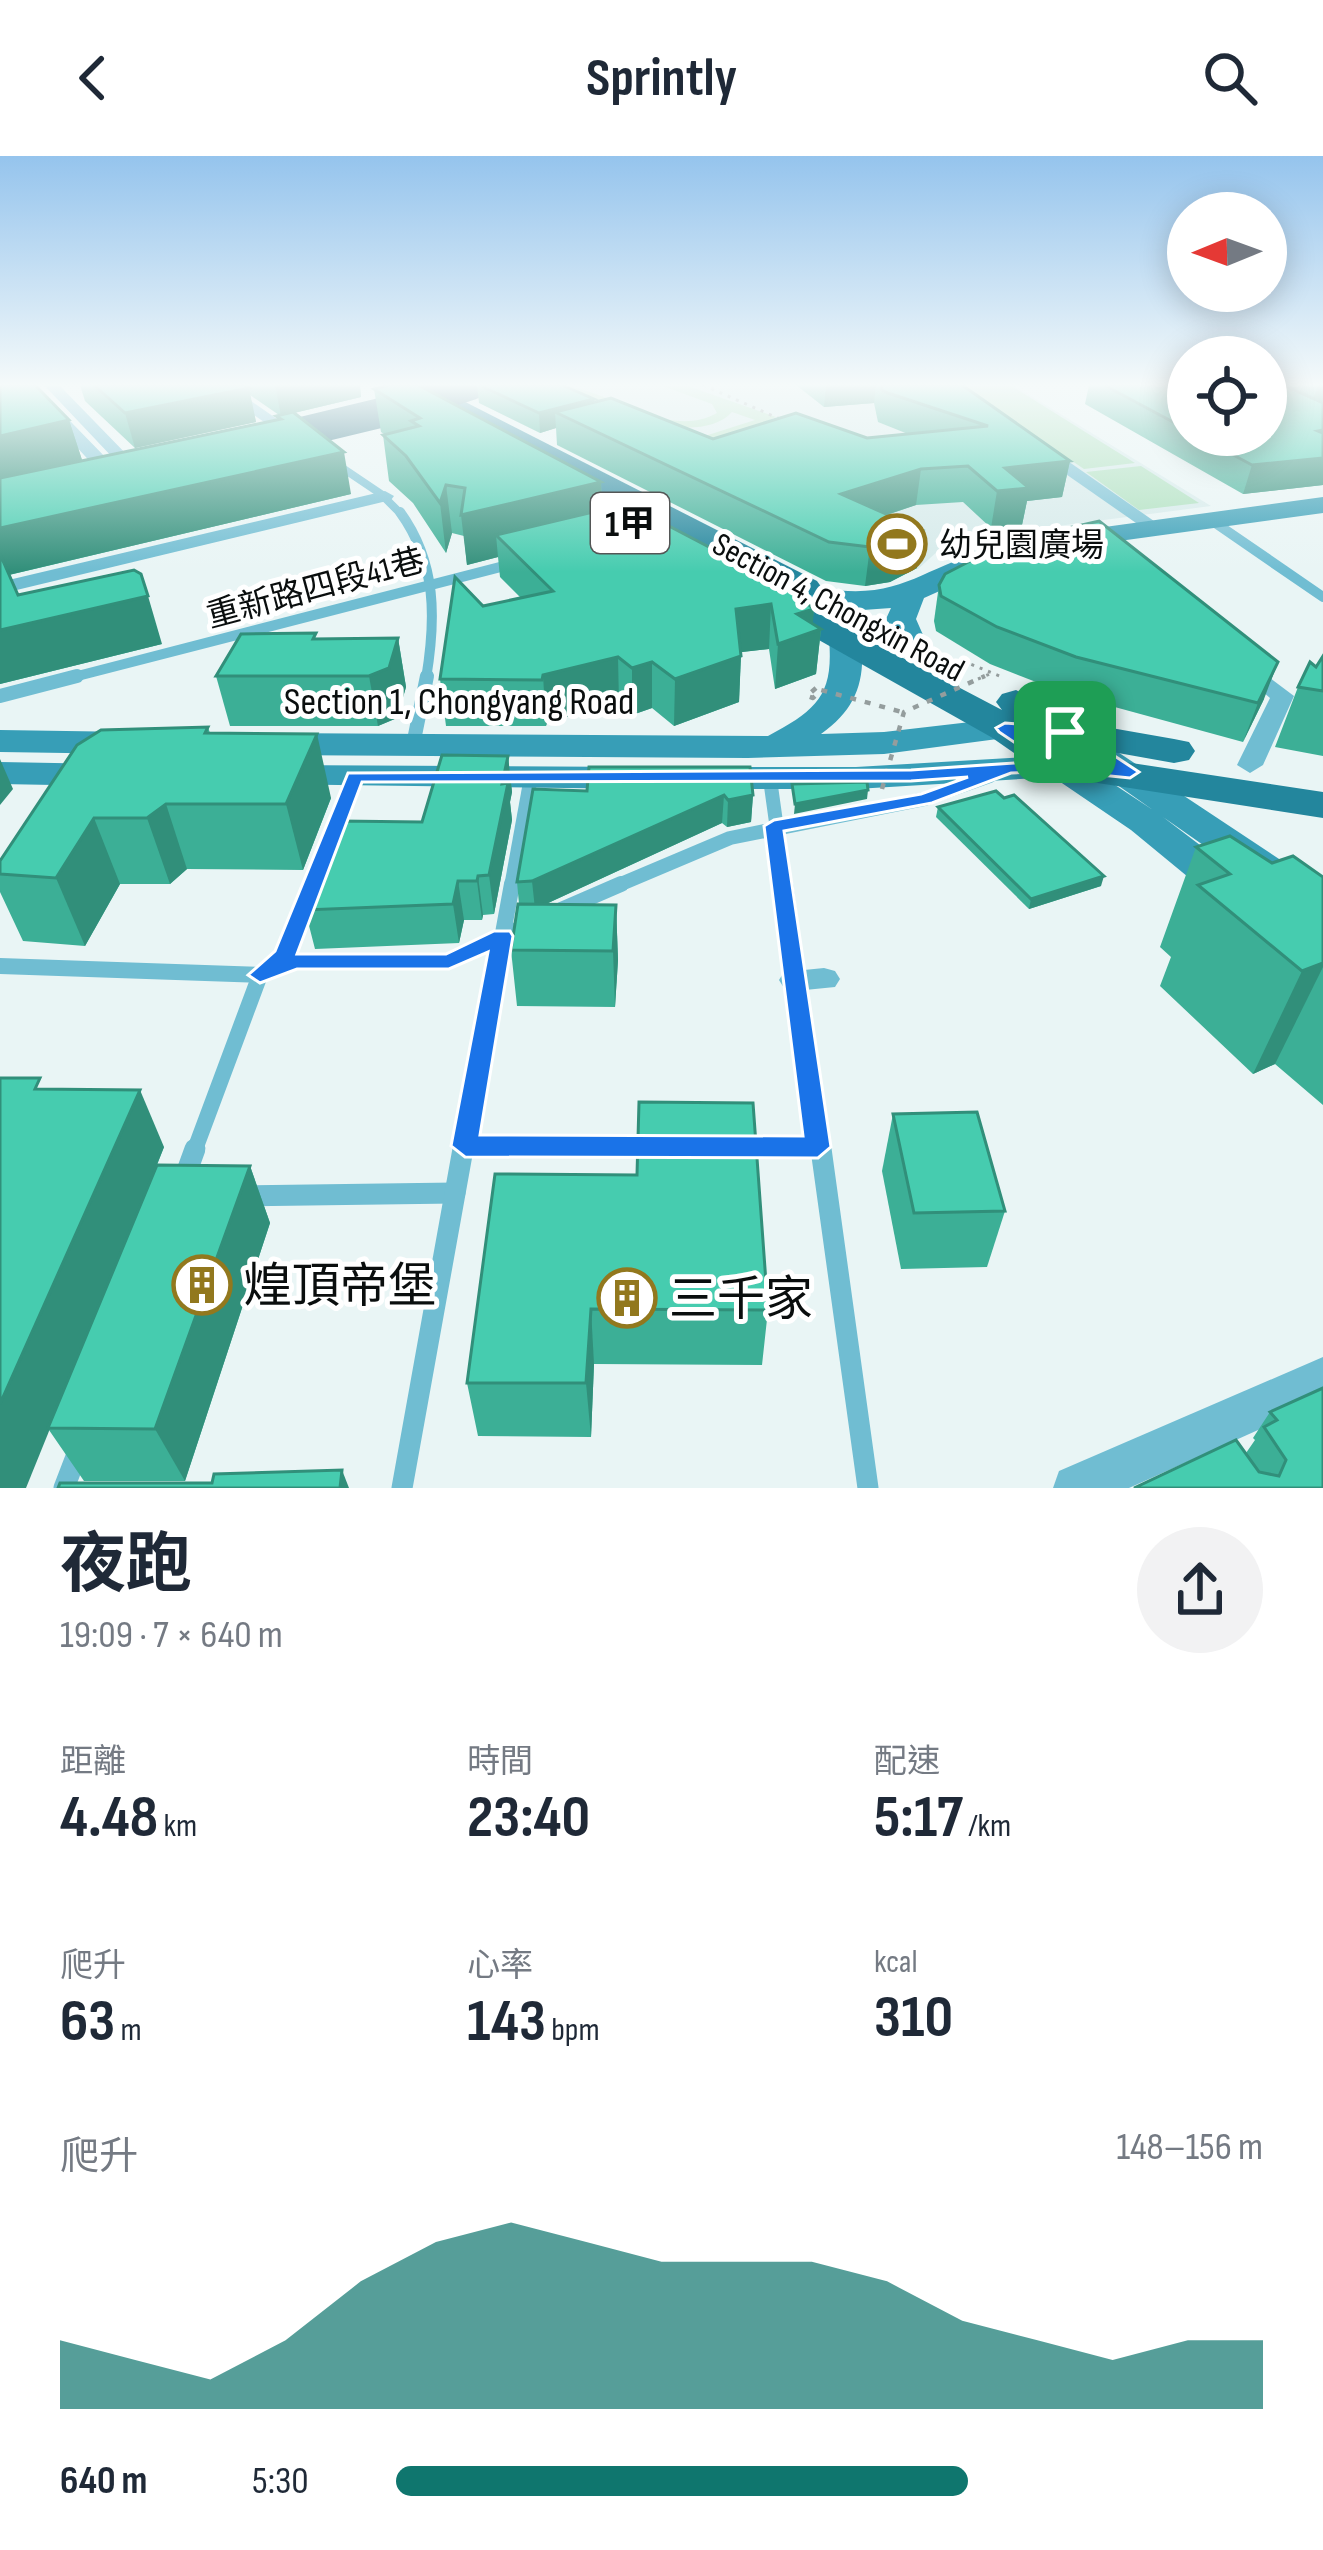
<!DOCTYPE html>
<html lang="zh-TW">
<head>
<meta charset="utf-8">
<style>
	:root { --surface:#fff; --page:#f2f2f3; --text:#1f2937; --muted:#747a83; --accent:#0f766e }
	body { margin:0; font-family:"Sofia Sans Condensed","Noto Sans TC",sans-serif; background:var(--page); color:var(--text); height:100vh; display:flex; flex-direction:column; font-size:45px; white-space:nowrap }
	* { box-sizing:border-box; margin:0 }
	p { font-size:39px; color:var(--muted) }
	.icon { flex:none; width:66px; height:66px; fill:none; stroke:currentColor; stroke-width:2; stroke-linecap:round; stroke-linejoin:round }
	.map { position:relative; height:1332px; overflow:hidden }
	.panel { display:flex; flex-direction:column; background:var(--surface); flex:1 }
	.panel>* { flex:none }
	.needle { width:78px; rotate:269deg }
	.fabs { position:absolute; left:1167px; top:36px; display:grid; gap:24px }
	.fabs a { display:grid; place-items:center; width:120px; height:120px; border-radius:50%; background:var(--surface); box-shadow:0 6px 30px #0003; font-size:60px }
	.pin { position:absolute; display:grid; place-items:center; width:102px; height:102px; color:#fff; margin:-51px; border-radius:24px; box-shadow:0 6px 18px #0006 }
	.round { display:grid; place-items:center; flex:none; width:126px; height:126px; border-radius:63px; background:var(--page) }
	.summary { display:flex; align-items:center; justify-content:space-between; height:204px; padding:0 60px }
	h1 { font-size:66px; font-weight:700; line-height:90px }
	.metrics { display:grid; grid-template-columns:repeat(3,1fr); gap:18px; height:204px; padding:12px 60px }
	.metrics div { display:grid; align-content:center }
	.metrics b { font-size:60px; font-weight:700 }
	.metrics small { font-size:33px; font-weight:400 }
	.metrics p { font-size:33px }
	.chart { height:336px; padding:24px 60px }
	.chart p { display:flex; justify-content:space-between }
	.chart svg { width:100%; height:216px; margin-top:12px; fill:var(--accent); opacity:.7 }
	ul { padding:0 60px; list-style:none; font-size:39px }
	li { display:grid; grid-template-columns:192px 144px 1fr; align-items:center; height:90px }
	li i { height:30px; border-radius:15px; background:var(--accent) }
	header { display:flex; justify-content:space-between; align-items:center; height:156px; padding:0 60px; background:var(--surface); font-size:54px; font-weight:700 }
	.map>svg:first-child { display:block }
</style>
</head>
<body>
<header><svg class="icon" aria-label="back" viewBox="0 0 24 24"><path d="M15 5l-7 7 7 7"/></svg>Sprintly<svg class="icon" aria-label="search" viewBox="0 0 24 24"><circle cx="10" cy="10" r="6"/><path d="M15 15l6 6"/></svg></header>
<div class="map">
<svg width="1323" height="1332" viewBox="0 0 1323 1332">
	<rect width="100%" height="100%" fill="#e9f5f5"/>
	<path fill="#d5eaea" d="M527,229H1013L1211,350L950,384L918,413Z"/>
	<g fill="#aadfbb">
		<path d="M554,229C607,229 665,286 717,257L712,248L660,229H685L776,261L765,266L793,277L735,294L705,280L755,264L732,256C696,295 593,251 554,229Z"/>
		<path d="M959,229H1010L1135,307L1084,313Z"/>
		<path d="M1141,310L1199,347L1139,354L1086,316Z"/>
	</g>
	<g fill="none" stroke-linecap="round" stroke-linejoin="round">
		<g stroke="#949d9d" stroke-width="3" stroke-dasharray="3 6" stroke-linecap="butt">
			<path d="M703,229L780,263"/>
			<path d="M963,505L1002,521"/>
		</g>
		<path stroke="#70bdd2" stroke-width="8" d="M335,307L381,338L402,359"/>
		<g stroke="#70bdd2" stroke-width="10">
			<path d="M400,356C437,407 436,463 426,523"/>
			<path d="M1211,364L1323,441"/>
			<path d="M66,523L512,408"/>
		</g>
		<g stroke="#70bdd2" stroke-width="14">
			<path d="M0,540L77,520"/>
			<path d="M413,589L427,520"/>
			<path d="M770,623L785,731"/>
			<path d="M312,731L355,621"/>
			<path d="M511,731L531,621"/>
			<path d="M614,731L730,682L925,643L990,620"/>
		</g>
		<g stroke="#70bdd2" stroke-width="16">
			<path d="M785,728L822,996"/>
			<path d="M561,754L621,728"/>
			<path d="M0,810L260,819L295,806L449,805L530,768"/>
			<path d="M465,990H651"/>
			<path d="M740,991H817"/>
			<path d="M194,996L260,819L285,800L313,728"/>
			<path d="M463,996L512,728"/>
		</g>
		<g stroke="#70bdd2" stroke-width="21">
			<path d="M821,993L868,1332"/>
			<path d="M183,1026L195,993"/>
			<path d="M243,1040L455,1037"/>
			<path d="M64,1332L79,1293"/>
			<path d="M402,1332L463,993"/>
		</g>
		<g fill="#70bdd2" fill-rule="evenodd">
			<path d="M20,229H35L110,306L114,303L44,229H59L131,303L112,319L95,311Z"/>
			<path d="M211,229H228L287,270L274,273Z"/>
			<path d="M1050,301H1062L1164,372L1149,376L1050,307Z"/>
			<path d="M385,335L394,340L391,344L0,438V426Z"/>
			<path d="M1243,502L1294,540L1263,609L1250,617L1237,609L1270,542L1232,509Z"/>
			<path d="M824,812L835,815L840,823L835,831L795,835L784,832L779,824L784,816Z"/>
			<path d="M1323,1201V1245L1129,1332H1053L1059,1315Z"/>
		</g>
		<g fill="#379eb7" fill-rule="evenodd">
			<path d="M1323,341V357L1061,393L1048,385L1061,377Z"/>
			<path d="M992,393L1002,395L1006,401L1002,407L924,442L916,463L927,488L922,495H900L886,463L891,452L849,455L812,447L807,441L822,432C902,446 922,410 992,393Z"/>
			<path d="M845,474L861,483C866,525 856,553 821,578L884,576L1005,562L1077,569L1323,732V766L1308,762L1163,661L1246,724L1252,734L1246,744L1231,748L1216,744L1131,674L1053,621L856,633H701L688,630L682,622L688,614L701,611H856L1061,599L1074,602L1153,654L1056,586L1005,582L884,598L748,602L269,599L256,596L251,588L256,580L269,577L768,580C816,554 834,540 829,483Z"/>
			<path d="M0,574L132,576L145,579L150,587L145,595L132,598L0,596Z"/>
			<path d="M0,606L109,608L122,611L127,619L122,627L109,630L0,628Z"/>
			<path d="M275,609L643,611L656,614L662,622L656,630L643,633L262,628L256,620L262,612Z"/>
		</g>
		<g fill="#23869d" fill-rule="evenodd">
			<path d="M402,229H432L817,425L822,432L817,439H793Z"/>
			<path d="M758,426L1002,554L996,546L1002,538L1016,534L1077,566L1174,583L1189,586L1195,595L1189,604L1174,607L1051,585L1072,598L1323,636V662L1046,619L991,581L746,443L741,436Z"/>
		</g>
		<path stroke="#949d9d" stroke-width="3" stroke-dasharray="3 6" stroke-linecap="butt" d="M978,523L992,517"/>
		<g stroke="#949d9d" stroke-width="4.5" stroke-dasharray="6 9" stroke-linecap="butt">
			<path d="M816,532L807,540L813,542L821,534L902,556"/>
			<path d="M882,633L904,556L985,520"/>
		</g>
		<path stroke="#2a6f80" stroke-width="30" d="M247,289L401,252L471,229"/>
	</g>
	<g fill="#3caf96">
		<path d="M0,229L69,264L82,304L277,264L276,260L279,259L250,239L256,266L135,292L85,245L80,229H360L361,241L294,257L351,338L9,419L18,439L162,488L0,528Z"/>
		<path d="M477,229L594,243V246L713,283L867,282L908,278L878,266L874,247L824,251L796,229H962L1070,305L1062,341L1027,345L1022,369L991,372L963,346L916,349L887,359L917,412L890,426L865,430L826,425L557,289L556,272L540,277L479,247Z"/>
		<path d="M1089,229H1188V279H1266V229H1323V329L1243,338L1085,248Z"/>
		<path d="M374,233L601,326L602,354L810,444L809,449L814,453L812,468L821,473L816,518L775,533L769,493L741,496L739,546L674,570L652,552L632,559L619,547L547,566L546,570H446L440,523L483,450L521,442L500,421L498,401L467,409L464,380L452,377L446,397L413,347L389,325L383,279L384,278L381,276Z"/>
		<path d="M939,429L1264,543L1243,586L1067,538L990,508L936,475L934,465Z"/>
		<path d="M398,482L406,531L397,562L378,570H230L216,520Z"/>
		<path d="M1323,500V600L1275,591L1298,531L1316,511Z"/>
		<path d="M208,571L210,577L331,642L303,714L187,713L170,728H120L85,790L23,785L0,736V705Z"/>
		<path d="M508,600L512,636L510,646L512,664L494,758L483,759L482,764H464L459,787L315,793L305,754Z"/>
		<path d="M533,633L753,639L751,666L727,671L722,667L546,748L616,749L618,804L615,851L517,850L511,794L519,748L517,726Z"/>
		<path d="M938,651L1101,730L1029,753L936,661Z"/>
		<path d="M1196,691L1272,707L1323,721V949L1275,908L1253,918L1160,830L1171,801L1160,791Z"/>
		<path d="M46,933L164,991L157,1009L250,1010L270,1067L185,1325H84L49,1274Z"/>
		<path d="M893,958L1005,1055L987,1111L901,1113L882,1015Z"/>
		<path d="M495,1018L768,1154L762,1209L594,1208L591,1281L478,1280L467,1227Z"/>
		<path d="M1270,1256L1323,1332H1134L1257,1313L1246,1297L1255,1284L1253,1282Z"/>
	</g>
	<g fill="#318f7a">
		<path d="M275,229H360L361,241L281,260Z"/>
		<path d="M826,229H876L874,247L824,251Z"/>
		<path d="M1318,229H1323V248L1311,249Z"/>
		<path d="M249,232L256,266L135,292L125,257Z"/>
		<path d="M594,243L595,262L555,256L556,272L540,277L539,257Z"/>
		<path d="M69,264L82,304L0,324V280Z"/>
		<path d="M344,296L351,338L0,421V372Z"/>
		<path d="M1323,302V329L1243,338L1252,309Z"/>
		<path d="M1070,305L1062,341L1027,345L1022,369L991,372L997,335L1005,312Z"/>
		<path d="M921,313L916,349L837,375L841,338Z"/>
		<path d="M601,326L603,374L496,379L498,401L467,409L461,359Z"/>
		<path d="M446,329L452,377L446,397L440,347Z"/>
		<path d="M922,374L917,412L890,426L865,430L870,391Z"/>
		<path d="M148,440L162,488L0,528V474Z"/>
		<path d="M810,444L809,454L814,453L812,476L821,473L816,518L775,533L778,488L804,445Z"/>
		<path d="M771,448L769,493L734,497L736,453Z"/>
		<path d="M398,482L406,531L397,562L378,570L369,520Z"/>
		<path d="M741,500L739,546L674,570L675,523Z"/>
		<path d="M618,501L619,547L547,566L546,570L543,519Z"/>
		<path d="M652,506V552L632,559V512Z"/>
		<path d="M1278,506L1264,543L1243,586L1258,547Z"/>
		<path d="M317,578L331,642L303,714L286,648Z"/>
		<path d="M508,600L512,636L510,646L512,664L494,758L489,719L502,628Z"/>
		<path d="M0,603L13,633L0,649Z"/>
		<path d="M868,634L867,643L794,658L795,648Z"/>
		<path d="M724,639L722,667L535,753L532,725Z"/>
		<path d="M753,639L751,666L727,671L728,644Z"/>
		<path d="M166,648L187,713L170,728L147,662Z"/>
		<path d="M94,662L120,728L85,790L56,722Z"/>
		<path d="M478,720L483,759L482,764L477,725Z"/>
		<path d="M1104,720L1101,730L1029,753L1031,743Z"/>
		<path d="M458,725L464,764L459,787L453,748Z"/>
		<path d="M616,749L618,804L615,851L613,795Z"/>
		<path d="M1323,807V811L1275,908L1253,918L1302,815Z"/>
		<path d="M140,934L164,991L26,1332H0V1248Z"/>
		<path d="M250,1010L270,1067L185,1325L155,1273Z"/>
		<path d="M591,1153L594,1208L591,1281L586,1227Z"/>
		<path d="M342,1314L349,1332H340Z"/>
	</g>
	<g fill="#46ccaf" stroke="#318f7a" stroke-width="3">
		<path d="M0,229H35L69,264L0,280Z"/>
		<path d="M94,229H244L249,232L125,257Z"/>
		<path d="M389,229H418L601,326L461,359L465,332L446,329L440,347L406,300L383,279L419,270L411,265L420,262L374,233Z"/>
		<path d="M479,229H562L594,243L539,257Z"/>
		<path d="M881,229H962L1070,305L1005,312L1029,332L997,335L968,310L921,313L841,338L922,374L895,387L870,391L829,386L555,256L611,242L713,283L796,257L867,282L988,270L888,237L882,234Z"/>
		<path d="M1104,229H1188V274Z"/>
		<path d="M1266,229H1283L1323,247V274L1318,275L1323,277V302L1252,309L1196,279H1266Z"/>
		<path d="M293,256L344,296L0,372V322L281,263L276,260Z"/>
		<path d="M627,348L810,444L804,445L814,453L797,458L821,473L778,488L771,448L736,453L741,500L675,523L652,506L632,512L618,501L543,519L542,524L440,523L455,421L483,450L553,435L496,379Z"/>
		<path d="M1099,365L1278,506L1258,547L1076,501L997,471L941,440L939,429L945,418L1009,385Z"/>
		<path d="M0,398L18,439L134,414L141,418L148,440L0,474Z"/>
		<path d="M316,477L313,483L398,482L389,512L369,520H216L241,478Z"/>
		<path d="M1323,500V535L1298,531L1310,506L1316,511Z"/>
		<path d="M208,571L205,577L317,578L286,648H166L147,662H94L56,722L0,718V705L77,589L101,574Z"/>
		<path d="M442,599L508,600L502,628L508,627L489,719L478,720L477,725H458L453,748L305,754L340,665L422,666Z"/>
		<path d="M589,611H750L753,639L728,644L724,639L532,725L517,726L533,633L587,635Z"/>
		<path d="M867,626L868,634L795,648L792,628Z"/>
		<path d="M996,635L1004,642L1014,639L1104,720L1031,743L938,651Z"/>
		<path d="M1230,680L1272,707L1293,700L1323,721V807L1302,815L1198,729L1230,718L1196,691Z"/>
		<path d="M518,748L616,749L613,795L511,794Z"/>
		<path d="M0,922H40L35,933L140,934L0,1248Z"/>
		<path d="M639,946L753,947L768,1154L591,1153L586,1227H467L495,1018L637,1019Z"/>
		<path d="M977,956L1005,1055L914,1057L893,958Z"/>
		<path d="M157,1009L250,1010L155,1273L48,1272Z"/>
		<path d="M1323,1232V1332H1134L1236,1284L1259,1316L1279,1320L1286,1304L1264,1271L1277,1264L1270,1256Z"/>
		<path d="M342,1314L340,1332H58L60,1327H212L214,1318Z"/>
	</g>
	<linearGradient id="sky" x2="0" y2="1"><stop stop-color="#95c4ed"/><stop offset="0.55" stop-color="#f5fafa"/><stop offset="1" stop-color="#f5fafa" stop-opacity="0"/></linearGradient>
	<rect width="1323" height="416" fill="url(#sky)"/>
	<path fill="#1a73e8" stroke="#fff" stroke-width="3" fill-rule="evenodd" d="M1005,567L1072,572L1139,616L1130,622L1061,615L1011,617L932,647L784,675L831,991L818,1002L465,1001L451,990L488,796L449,813H297L260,827L248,819L275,795L348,617L911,614L1042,605L999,576L996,572ZM1026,579L1061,581L1105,609L1066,605ZM968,621L921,638L774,664L764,670L803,980L480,979L513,780L510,775H494L446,798H297L362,626L911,625Z"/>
	<defs>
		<g id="stadium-ring" transform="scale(3)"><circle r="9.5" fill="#fff" stroke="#92781e" stroke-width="1.5"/><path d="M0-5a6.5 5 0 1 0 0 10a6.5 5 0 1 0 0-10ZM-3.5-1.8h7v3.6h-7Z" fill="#92781e"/></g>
		<g id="building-ring" transform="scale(3)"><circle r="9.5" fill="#fff" stroke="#92781e" stroke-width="1.5"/><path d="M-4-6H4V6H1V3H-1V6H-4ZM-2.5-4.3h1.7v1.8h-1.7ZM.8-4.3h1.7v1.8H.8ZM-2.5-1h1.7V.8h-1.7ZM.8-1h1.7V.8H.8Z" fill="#92781e"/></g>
	</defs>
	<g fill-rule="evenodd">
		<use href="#stadium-ring" x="897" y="388"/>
		<use href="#building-ring" x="202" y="1129"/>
		<use href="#building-ring" x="627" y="1142"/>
	</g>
	<g text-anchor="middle" stroke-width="10" stroke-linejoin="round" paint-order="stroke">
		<g font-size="33" fill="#0a0e0e" stroke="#fff" text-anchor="start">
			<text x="939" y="400">幼兒園廣場</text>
		</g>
		<g font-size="33" fill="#0a0e0e" stroke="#fff">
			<text transform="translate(315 431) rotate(-15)" y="12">重新路四段41巷</text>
			<text transform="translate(839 450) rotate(28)" y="12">Section 4, Chongxin Road</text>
		</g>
		<rect fill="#fff" stroke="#545656" stroke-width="3" x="591" y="337" width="78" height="60" rx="9"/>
		<g font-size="36" font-weight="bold" fill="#0a0e0e">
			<text x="630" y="380">1甲</text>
		</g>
		<g font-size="39" fill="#0a0e0e" stroke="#fff">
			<text x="459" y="558">Section 1, Chongyang Road</text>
		</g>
		<g font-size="48" fill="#0a0e0e" stroke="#fff" text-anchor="start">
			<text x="244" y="1146">煌頂帝堡</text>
			<text x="669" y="1159">三千家</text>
		</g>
	</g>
</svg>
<div class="fabs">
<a><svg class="needle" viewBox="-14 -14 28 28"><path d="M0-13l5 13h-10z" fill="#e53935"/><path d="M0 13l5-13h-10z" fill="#747a83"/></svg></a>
<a><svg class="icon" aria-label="locate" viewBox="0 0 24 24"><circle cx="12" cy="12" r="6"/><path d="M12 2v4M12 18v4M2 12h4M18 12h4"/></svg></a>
</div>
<div class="pin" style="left:1065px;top:576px;background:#1e9e55"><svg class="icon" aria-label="arrive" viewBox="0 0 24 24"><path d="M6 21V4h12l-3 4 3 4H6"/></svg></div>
</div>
<section class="panel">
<div class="summary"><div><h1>夜跑</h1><p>19:09 · 7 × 640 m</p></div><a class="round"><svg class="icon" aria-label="share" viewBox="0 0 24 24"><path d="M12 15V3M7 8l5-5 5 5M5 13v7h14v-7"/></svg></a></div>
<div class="metrics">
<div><p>距離</p><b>4.48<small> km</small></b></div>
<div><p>時間</p><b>23:40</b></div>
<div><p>配速</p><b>5:17<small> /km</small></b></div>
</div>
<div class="metrics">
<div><p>爬升</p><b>63<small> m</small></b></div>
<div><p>心率</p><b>143<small> bpm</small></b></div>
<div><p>kcal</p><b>310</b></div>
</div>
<div class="chart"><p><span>爬升</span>148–156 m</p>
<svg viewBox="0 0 160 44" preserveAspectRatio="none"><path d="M0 44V30L10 34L20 38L30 30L40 18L50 10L60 6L70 10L80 14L90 14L100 14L110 18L120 26L130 30L140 34L150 30L160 30V44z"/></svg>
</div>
<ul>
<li><b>640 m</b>5:30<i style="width:66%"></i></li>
</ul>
</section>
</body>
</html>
